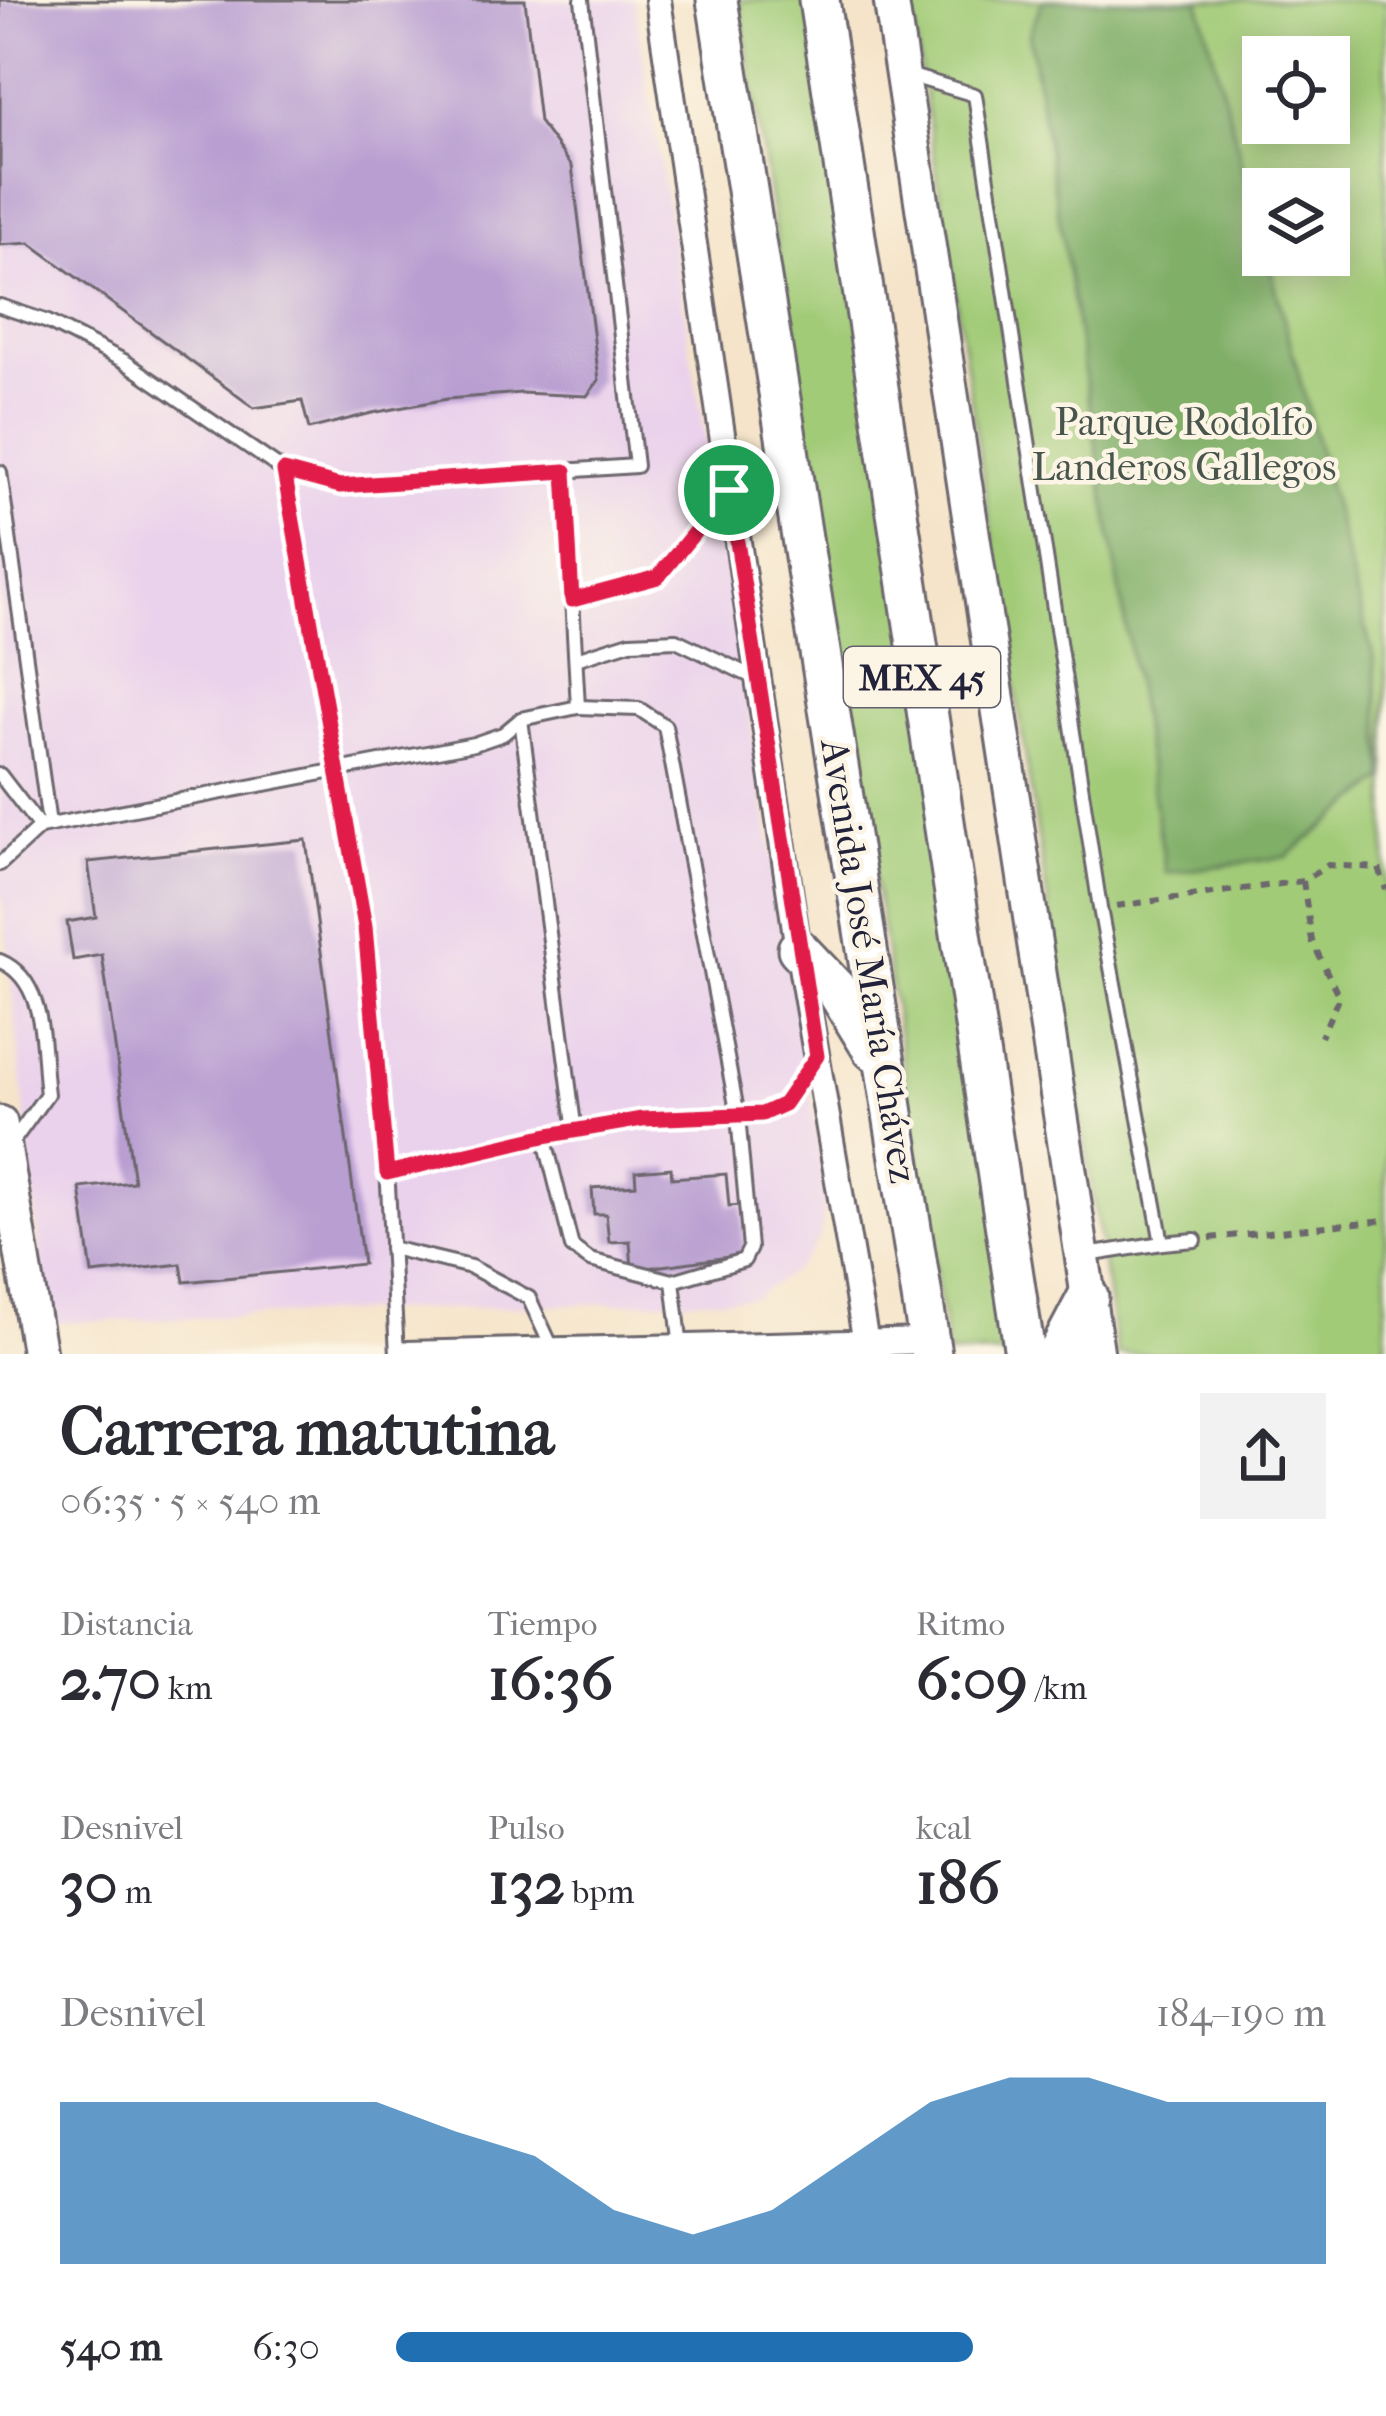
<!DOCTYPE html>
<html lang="es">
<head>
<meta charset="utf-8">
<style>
	:root { --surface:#fff; --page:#f2f2f3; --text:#2b2b33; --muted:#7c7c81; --accent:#1f6fb2 }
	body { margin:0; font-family:"IM FELL French Canon",serif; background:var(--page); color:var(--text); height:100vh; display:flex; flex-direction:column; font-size:45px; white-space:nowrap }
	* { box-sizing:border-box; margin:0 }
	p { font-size:39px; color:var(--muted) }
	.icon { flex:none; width:66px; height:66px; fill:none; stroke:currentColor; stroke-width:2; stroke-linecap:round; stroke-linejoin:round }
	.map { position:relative; height:1354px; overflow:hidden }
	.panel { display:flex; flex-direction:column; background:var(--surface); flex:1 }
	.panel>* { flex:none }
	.controls { position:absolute; left:1242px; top:36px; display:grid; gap:24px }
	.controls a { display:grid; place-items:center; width:108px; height:108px; border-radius:0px; background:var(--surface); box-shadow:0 6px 30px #0003; font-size:60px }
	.pin { position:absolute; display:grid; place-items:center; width:102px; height:102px; color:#fff; margin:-51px; border:6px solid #fff; border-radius:50%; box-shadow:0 3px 12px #0007 }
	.round { display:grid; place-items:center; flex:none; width:126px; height:126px; border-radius:0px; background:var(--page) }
	.headline { display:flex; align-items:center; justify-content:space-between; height:204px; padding:0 60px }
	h1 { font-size:66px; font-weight:700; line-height:90px }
	.figures { display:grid; grid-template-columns:repeat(3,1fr); gap:18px; height:204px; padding:12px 60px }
	.figures div { display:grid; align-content:center }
	.figures b { font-size:60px; font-weight:700 }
	.figures small { font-size:33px; font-weight:400 }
	.figures p { font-size:33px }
	.chart { height:336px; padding:24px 60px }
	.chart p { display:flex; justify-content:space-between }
	.chart svg { width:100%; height:216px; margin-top:12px; fill:var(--accent); opacity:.7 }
	ul { padding:0 60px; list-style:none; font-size:39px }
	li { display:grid; grid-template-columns:192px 144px 1fr; align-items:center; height:90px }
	li i { height:30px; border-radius:15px; background:var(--accent) }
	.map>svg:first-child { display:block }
</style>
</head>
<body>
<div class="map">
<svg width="1386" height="1354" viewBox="0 0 1386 1354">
	<rect width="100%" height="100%" fill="#fcf5e5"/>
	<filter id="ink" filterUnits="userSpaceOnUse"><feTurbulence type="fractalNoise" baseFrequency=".00833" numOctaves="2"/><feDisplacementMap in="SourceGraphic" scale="24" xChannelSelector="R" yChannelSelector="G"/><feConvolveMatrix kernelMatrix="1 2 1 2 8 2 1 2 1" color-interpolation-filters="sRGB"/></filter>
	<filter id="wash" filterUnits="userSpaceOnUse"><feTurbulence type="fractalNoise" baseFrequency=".004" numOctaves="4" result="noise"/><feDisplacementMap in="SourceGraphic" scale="48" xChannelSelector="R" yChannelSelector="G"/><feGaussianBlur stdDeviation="2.7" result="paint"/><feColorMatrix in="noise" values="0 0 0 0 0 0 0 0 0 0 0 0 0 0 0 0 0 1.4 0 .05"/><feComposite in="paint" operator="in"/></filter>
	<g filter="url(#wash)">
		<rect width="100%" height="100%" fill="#f5e4c9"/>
		<path fill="#ead1ec" d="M0,0H634L827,1194L820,1237L796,1269L753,1298L48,1323L0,882Z"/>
		<g fill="#a1cb77" stroke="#627659" stroke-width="3" fill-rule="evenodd">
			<path d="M739,0H811L1024,1354H948Z"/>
			<path d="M910,0H1386V1354H1117ZM1263,57H1329V123H1263ZM1263,189H1329V255H1263Z"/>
		</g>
		<path fill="#80af68" stroke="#516852" stroke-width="3" d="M1043,0H1199L1263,242V255H1267L1374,659L1385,779L1286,857L1166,873L1029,34Z"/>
		<g id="blocks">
			<g fill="#b89ed1">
				<path d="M0,0H525L539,122L572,166L599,380L587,396L521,393L447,399L372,413L309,429L302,401L254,408L30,243L0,245Z"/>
				<path d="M306,840L363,1264L184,1282L181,1264L92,1274L80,1188L134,1182L102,955L73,960L67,922L96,917L88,862Z"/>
				<path d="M671,1168L672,1178L726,1174L729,1206L741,1205L744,1255L632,1270L630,1241L609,1242L606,1214H594L592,1188L636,1185L635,1171Z"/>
			</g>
		</g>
	</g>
	<g filter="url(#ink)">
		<use href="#blocks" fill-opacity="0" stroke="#6c666d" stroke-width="3"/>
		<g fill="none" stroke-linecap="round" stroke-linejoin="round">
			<g stroke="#6c666d" stroke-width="18">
				<g id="lane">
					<path d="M905,74L975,95L1100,908L1162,1243L1087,1255"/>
					<path d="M0,306L48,322L124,361L284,471L340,486L636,466L582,0"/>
					<path d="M284,471L365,927L384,1111L397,1354"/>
					<path d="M0,472L49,824"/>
					<path d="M572,600L658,577L728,492"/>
					<path d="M576,659L630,642L676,640L757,679"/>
					<path d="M521,719L575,1132"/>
					<path d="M0,775L40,827"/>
					<path d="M0,864L40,827L474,744L503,734L521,719L578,707L565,471"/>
					<path d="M0,961C48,981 41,1050 47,1094L11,1144"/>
					<path d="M544,1136L572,1247L590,1260L673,1281"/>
					<path d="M387,1173C502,1146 619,1113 738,1116L665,726L639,709L578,707"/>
					<path d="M1162,1243L1195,1240"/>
					<path d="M391,1248L471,1267L529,1298L553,1350"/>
					<path d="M681,1347L673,1281L744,1260L750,1248L738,1116C786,1112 791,1095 816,1057"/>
				</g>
			</g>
			<g stroke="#6c666d" stroke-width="30">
				<g id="street">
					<path d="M658,0L798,949L866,1343"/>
					<path d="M405,1354L929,1341"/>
				</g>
			</g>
			<g stroke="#6c666d" stroke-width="39">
				<g id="secondary">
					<path d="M891,0L1097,1354"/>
					<path d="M0,1123L39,1354"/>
				</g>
			</g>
			<g stroke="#6c666d" stroke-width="45">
				<g id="primary">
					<path d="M717,0L931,1354"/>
					<path d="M819,0L1025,1354"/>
					<path d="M798,949L835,988L873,1050"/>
					<path d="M1058,1354L1088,1297"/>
				</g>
			</g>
			<g stroke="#6c666d" stroke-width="6" stroke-dasharray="9 9" stroke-linecap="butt">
				<path d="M1303,881L1312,941L1339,997L1321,1037"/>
				<path d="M1116,906L1303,881L1328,865L1379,868L1386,890"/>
				<path d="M1210,1238L1386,1220"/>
			</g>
			<use href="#lane" stroke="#fff" stroke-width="12"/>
			<use href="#street" stroke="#fff" stroke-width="24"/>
			<use href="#secondary" stroke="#fff" stroke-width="33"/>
			<use href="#primary" stroke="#fff" stroke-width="39"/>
		</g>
	</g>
	<g fill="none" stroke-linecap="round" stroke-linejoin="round" filter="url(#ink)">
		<g stroke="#fff" stroke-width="24">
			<path id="route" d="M284,471L340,486L565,471L572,600L658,577L729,490L817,1056L784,1104L762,1114L642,1119L544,1136L387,1173L365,927Z"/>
		</g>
		<use href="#route" stroke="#e11d48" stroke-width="15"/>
	</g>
	<g text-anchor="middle" stroke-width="9" stroke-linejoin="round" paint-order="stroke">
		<rect fill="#fcf5e5" stroke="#63616e" stroke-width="3" x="844" y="647" width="156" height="60" rx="9"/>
		<g font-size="36" font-weight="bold" fill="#22223b">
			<text x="922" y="690">MEX 45</text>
		</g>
		<g font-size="39" fill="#48554d" stroke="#fcf5e5">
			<text x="1184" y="435">Parque Rodolfo<tspan x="1184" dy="45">Landeros Gallegos</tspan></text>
		</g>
		<g font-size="39" fill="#22223b" stroke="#fcf5e5">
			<text transform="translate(870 961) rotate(81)" y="14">Avenida José María Chávez</text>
		</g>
	</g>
</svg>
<div class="controls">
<a><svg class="icon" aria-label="locate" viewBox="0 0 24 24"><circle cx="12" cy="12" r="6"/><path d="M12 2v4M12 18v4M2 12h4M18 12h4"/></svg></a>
<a><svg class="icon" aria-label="layers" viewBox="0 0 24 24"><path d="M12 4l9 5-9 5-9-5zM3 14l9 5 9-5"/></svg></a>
</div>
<div class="pin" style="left:729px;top:490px;background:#1e9e55"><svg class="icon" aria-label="arrive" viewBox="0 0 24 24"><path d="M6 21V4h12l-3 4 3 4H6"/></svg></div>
</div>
<section class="panel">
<div class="headline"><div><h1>Carrera matutina</h1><p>06:35 · 5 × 540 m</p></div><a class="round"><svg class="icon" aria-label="share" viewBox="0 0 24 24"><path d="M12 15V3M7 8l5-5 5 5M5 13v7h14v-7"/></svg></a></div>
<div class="figures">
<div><p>Distancia</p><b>2.70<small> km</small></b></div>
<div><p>Tiempo</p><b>16:36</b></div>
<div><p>Ritmo</p><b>6:09<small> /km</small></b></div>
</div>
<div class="figures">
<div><p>Desnivel</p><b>30<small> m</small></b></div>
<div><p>Pulso</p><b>132<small> bpm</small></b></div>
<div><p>kcal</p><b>186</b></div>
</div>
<div class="chart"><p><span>Desnivel</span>184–190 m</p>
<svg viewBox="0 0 160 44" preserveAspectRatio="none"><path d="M0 44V11L10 11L20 11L30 11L40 11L50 17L60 22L70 33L80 38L90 33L100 22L110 11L120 6L130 6L140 11L150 11L160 11V44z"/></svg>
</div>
<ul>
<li><b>540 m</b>6:30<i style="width:62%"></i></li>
</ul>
</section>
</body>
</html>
